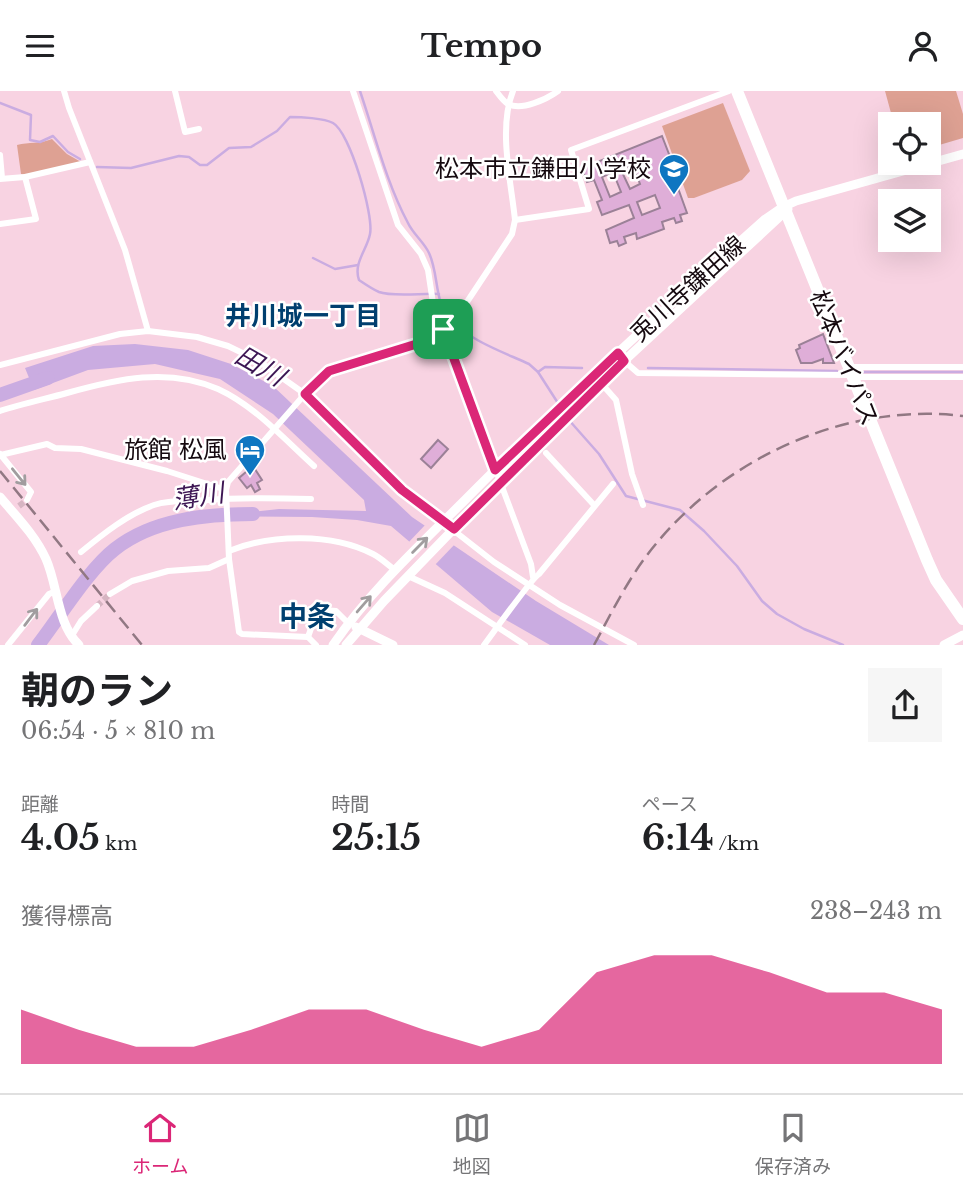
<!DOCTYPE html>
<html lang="ja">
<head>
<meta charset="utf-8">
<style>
	:root { --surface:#fff; --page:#f6f6f6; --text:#202124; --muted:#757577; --line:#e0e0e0; --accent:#db2777 }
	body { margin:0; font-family:"Libre Baskerville","Noto Sans JP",serif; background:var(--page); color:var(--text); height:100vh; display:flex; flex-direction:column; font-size:26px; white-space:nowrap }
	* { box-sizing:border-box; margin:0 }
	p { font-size:23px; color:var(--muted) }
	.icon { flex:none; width:38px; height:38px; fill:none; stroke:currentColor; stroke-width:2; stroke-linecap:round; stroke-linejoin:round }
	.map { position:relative; height:554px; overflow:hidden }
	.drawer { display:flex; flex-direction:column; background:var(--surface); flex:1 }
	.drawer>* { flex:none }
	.buttons { position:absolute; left:878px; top:21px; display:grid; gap:14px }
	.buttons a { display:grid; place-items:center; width:63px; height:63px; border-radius:0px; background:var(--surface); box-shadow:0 7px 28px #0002; font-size:35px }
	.pin { position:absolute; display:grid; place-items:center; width:60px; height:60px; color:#fff; margin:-30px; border-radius:14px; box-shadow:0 4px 10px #0006 }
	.round { display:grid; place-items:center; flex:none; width:74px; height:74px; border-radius:0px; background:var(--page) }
	.headline { display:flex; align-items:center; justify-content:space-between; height:119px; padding:0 21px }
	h1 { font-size:38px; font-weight:700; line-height:52px }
	.metrics { display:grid; grid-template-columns:repeat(3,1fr); gap:10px; height:119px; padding:7px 21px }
	.metrics div { display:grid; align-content:center }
	.metrics b { font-size:35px; font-weight:700 }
	.metrics small { font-size:19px; font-weight:400 }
	.metrics p { font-size:19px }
	.chart { height:196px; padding:14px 21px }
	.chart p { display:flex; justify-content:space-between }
	.chart svg { width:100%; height:126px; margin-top:7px; fill:var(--accent); opacity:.7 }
	header { display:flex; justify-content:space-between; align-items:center; height:91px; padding:0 21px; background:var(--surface); font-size:32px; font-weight:700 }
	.tab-bar { display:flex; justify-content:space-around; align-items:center; height:98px; border-top:2px solid var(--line); background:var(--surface); font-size:19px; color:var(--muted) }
	.tab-bar a { display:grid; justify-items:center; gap:4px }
	.tab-bar .current { color:var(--accent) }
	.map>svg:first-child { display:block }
</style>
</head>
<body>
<header><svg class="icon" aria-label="menu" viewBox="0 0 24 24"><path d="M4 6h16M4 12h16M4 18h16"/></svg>Tempo<svg class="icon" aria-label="person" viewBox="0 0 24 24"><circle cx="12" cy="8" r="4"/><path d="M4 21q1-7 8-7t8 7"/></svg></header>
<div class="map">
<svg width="963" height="554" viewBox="0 0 963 554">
	<rect width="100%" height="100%" fill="#f8d3e2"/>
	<g fill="#dea193">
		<path d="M885,0H956L963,23V47L929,57V33H894Z"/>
		<path d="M723,12L750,80L742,89L694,107H688L662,35Z"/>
		<path d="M52,48L67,63L81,71L28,84L21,83L17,54C29,51 40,53 52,48Z"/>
	</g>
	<path fill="#caace1" d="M135,253L188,259L231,273L273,295L412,426L536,510L609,554H550L492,521L391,435L357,429L312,426L218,425L279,418L366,420L364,409L273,323L220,288L155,273L88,279L34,299L25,277L93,255Z"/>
	<path fill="#f8d3e2" d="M427,432L456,452L433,476L407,453Z"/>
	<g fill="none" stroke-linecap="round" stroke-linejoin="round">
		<g stroke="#caace1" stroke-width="2.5">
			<path d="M360,0C375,44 386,91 408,132C413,143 424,151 429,162C439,183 434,211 450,228C470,250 503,261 529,273L538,281L565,323"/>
			<path d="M0,12L31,24L30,49L40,51L53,45L68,61L80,68"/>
			<path d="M97,76L131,77L179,65L189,66L200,74H207L229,57L251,56L277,40L290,26C300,26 324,27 333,32C350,41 374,125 370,143C367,159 353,172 359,189C365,193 372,198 379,201C392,206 423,202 439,203"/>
			<path d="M313,167L335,178L358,174"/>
			<path d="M648,277L837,280"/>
			<path d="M538,281L545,276L582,277"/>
			<path d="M862,281H963"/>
			<path d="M568,328L599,363L626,405L680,419L704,440L737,475L762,510L777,523L804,538L843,554"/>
		</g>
		<g stroke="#caace1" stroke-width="14">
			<path d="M0,304L48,287"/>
			<path d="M38,554C59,527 89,478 115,458C153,428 207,423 253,423"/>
		</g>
	</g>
	<g fill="#dfaed8" stroke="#9b8197" stroke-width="2" fill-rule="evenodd">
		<path d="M662,45L672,71L669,72L687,122L680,124L682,130L676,132L674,127L662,131L664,138L645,145L637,148L636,142L624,146L626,152L619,155L617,150L610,152L606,139L634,127L629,114L602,124L597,111L602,109L594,89L587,91L582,77ZM633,74L640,93L630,98L621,79ZM613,81L621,101L610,106L602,86ZM655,104L660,117L642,124L637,111Z"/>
		<path d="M823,243L834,272H823V268L812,272H801L796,259L800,257L799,254Z"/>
		<path d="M438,349L448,358L431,377L421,368Z"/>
		<path d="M253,375L262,389L257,392L260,398L255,401L251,394L247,397L239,387Z"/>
	</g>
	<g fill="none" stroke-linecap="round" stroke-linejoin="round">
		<g stroke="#d6b5c2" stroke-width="6" stroke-dasharray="6 3" stroke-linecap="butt">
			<path d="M19,415L27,409"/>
			<path d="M97,515L110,503"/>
		</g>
		<g stroke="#fff" stroke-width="6">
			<path d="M64,0L69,17L125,159L148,240"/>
			<path d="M175,0L185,41L199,38"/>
			<path d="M353,0L398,134L421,163L428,179L433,212L531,473L533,486"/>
			<path d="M496,0C499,4 504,11 508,13C522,20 547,8 558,0"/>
			<path d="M0,64L2,87"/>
			<path d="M0,88L25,86L90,71"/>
			<path d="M515,129L589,118L571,59L729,0"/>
			<path d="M0,133L36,128L25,86"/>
			<path d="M623,269L638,282L852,284"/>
			<path d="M0,274L120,243L148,240L197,246L228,255L257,269L305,303L402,399L494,471L560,514L634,554"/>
			<path d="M849,276H963"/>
			<path d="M853,286H963"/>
			<path d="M600,291L616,309L632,383L643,414"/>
			<path d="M0,320C22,313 45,308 67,302C117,288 168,276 218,298C255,315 285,349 314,375"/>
			<path d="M546,362L594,414"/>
			<path d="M0,363L31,401L27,409"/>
			<path d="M0,364L47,353L55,357L81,358L167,380L226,399"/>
			<path d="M229,460C271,443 332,442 373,463C381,467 388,474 395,479"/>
			<path d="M81,461C103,443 128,423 154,414C173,408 189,411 208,409C242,406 277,407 311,408"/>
			<path d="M408,485L445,502L525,554"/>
			<path d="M110,503L132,490L168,480L209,477L229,468"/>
			<path d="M348,532L336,520L324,519L314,529L308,546L242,543L239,541L229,468L226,399L228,391L305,303L329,280L423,251L449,234L457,226L512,143L515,129C511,90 498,37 513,0"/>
			<path d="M71,546L81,530L97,515"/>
			<path d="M308,546L316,554"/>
			<path d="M8,554L49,503L56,500"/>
			<path d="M484,554C493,542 532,487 539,483L613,393"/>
		</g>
		<g stroke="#fff" stroke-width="9">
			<path d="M0,406C16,425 35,444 46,468C58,495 57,533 79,554"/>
			<path d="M356,536L393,554"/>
			<path d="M333,554C370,500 419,455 465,409C561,312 662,220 764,129L783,116L796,110L963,63"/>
			<path d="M346,554L384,510L499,391L624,270L788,118"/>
			<path d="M944,554L963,544"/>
		</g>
		<path stroke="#fff" stroke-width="12" d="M737,0L927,469L936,489L963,528"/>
		<g stroke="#917883" stroke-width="2.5" stroke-dasharray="14 7" stroke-linecap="butt">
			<path d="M0,380L142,554"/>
			<path d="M594,554C613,519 630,484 655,454C728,365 848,311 963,325"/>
		</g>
	</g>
	<defs><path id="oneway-shaft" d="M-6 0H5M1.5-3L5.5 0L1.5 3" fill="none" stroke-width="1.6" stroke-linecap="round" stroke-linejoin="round" transform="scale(1.75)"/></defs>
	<g stroke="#a19d9f">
		<use href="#oneway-shaft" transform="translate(19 386) rotate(51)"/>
		<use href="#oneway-shaft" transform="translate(420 454) rotate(-45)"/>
		<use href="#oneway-shaft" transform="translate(364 513) rotate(-49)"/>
		<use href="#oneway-shaft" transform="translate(31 526) rotate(-53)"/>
	</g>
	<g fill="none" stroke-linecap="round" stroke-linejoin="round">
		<g stroke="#fff" stroke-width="14">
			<path id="route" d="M443,238L495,379L618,262L624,270L454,438L402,399L305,303L329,280L423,251Z"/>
		</g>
		<use href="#route" stroke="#db2777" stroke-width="9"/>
	</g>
	<defs>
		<g id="school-pin" transform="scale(1.575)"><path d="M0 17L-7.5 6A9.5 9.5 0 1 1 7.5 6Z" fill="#0e76c1" stroke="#fff"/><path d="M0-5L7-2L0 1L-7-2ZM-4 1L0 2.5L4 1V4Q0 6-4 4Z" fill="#fff"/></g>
		<g id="hotel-pin" transform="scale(1.575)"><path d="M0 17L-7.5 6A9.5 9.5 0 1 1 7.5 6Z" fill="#0e76c1" stroke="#fff"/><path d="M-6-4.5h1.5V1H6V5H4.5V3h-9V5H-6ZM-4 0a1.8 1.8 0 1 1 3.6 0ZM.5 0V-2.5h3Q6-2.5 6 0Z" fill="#fff"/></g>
	</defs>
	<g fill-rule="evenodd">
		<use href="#school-pin" x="674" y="78"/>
		<use href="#hotel-pin" x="250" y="359"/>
	</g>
	<g text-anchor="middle" stroke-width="5" stroke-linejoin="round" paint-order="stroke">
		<g font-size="24" fill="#15090f" stroke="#fff" text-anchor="end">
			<text x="651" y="86">松本市立鎌田小学校</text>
			<text x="227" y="367">旅館 松風</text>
		</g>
		<g font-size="24" fill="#15090f" stroke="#fff">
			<text transform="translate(688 198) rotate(-42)" y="8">兎川寺鎌田線</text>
			<text transform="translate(844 267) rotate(68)" y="8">松本バイパス</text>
		</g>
		<g font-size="26" font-weight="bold" fill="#003f6f" stroke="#fff">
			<text x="303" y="234">井川城一丁目</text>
		</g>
		<g font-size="26" font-style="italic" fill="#3c1553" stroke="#fff">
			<text transform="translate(260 275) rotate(30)" y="9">田川</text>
			<text transform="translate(198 405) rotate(-9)" y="9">薄川</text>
		</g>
		<g font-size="28" font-weight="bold" fill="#003f6f" stroke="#fff">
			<text x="307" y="535">中条</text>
		</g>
	</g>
</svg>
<div class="buttons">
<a><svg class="icon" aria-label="locate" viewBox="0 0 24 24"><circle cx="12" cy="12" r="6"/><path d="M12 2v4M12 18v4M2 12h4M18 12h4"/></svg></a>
<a><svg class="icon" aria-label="layers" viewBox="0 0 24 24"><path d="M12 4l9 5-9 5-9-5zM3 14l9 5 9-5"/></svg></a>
</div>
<div class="pin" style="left:443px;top:238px;background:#1e9e55"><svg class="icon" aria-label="arrive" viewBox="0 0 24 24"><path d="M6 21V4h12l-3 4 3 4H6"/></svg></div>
</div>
<section class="drawer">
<div class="headline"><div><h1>朝のラン</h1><p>06:54 · 5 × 810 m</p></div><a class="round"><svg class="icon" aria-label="share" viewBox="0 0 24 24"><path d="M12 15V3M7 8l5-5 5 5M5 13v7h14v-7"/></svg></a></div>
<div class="metrics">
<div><p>距離</p><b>4.05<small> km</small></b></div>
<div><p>時間</p><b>25:15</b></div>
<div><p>ペース</p><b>6:14<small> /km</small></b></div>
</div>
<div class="chart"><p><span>獲得標高</span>238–243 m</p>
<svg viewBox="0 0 160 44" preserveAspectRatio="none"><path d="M0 44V25L10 32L20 38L30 38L40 32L50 25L60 25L70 32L80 38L90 32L100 12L110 6L120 6L130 12L140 19L150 19L160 25V44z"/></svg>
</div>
</section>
<nav class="tab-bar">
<a class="current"><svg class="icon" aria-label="home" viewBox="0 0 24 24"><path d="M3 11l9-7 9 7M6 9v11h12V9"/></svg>ホーム</a>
<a><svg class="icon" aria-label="map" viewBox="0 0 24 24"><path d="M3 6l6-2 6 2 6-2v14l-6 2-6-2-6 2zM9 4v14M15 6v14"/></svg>地図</a>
<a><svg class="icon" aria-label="saved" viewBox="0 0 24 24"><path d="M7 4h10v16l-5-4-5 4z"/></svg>保存済み</a>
</nav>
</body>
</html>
